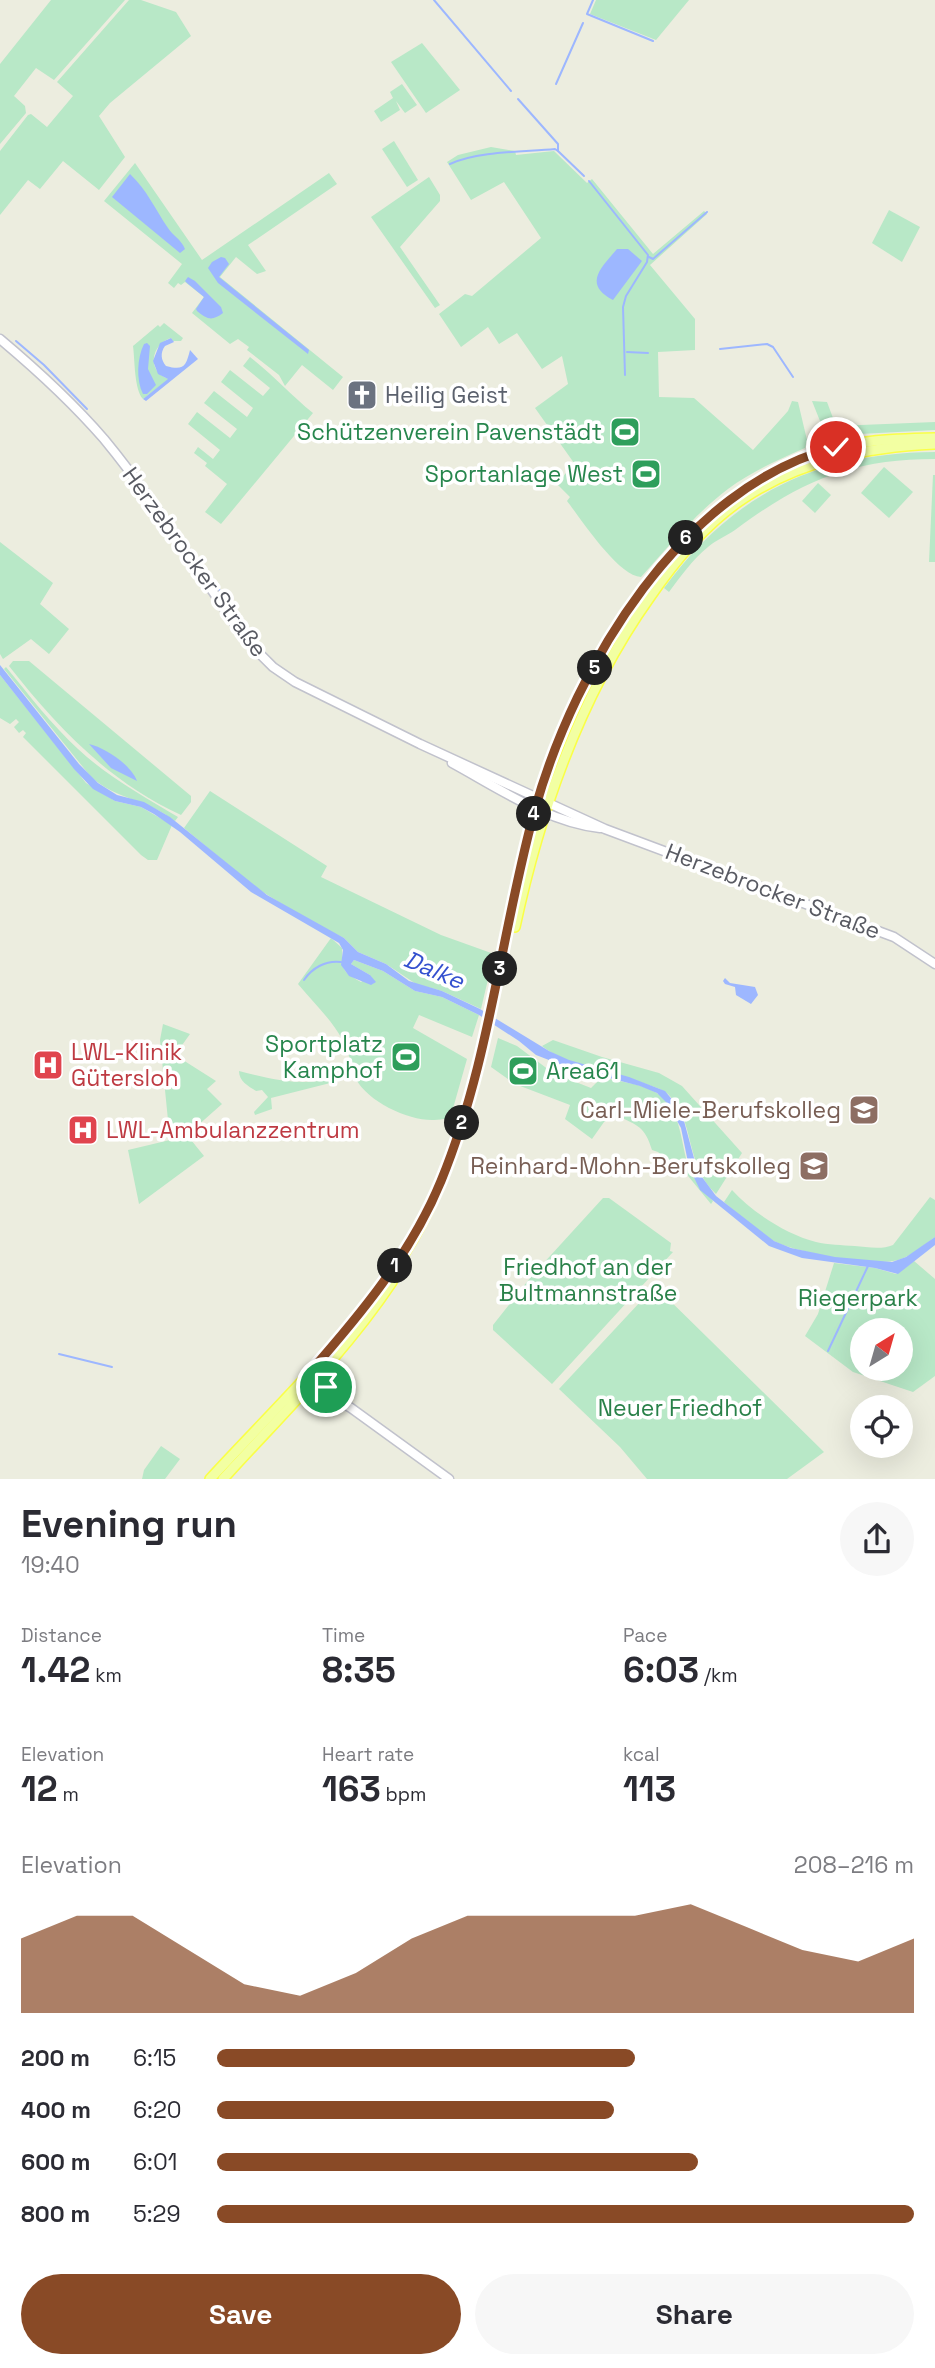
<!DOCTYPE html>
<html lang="en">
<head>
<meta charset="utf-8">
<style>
	:root { --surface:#fff; --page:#f7f7f7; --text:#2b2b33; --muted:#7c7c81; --accent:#894a26 }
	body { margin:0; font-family:"Space Grotesk",sans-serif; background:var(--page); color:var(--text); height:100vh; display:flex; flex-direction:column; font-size:26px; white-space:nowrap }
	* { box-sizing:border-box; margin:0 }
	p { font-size:23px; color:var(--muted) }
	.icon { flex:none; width:38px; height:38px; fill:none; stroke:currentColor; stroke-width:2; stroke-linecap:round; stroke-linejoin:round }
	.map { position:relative; height:1479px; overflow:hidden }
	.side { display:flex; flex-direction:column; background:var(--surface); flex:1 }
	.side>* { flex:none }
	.needle { width:46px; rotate:37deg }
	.tools { position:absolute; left:850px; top:1318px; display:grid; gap:14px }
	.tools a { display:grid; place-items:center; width:63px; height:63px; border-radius:50%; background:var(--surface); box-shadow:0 7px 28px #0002; font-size:35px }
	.pin { position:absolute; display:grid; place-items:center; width:60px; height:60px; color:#fff; margin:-30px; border:4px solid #fff; border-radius:50%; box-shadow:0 2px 7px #0007 }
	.km { position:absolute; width:35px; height:35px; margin:-18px; border-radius:50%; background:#222; color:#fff; font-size:19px; line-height:35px; text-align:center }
	.round { display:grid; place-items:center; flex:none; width:74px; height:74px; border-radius:37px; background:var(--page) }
	.head { display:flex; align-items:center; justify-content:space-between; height:119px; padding:0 21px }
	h1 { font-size:38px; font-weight:700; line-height:52px }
	.stats { display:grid; grid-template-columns:repeat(3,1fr); gap:10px; height:119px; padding:7px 21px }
	.stats div { display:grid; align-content:center }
	.stats b { font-size:35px; font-weight:700 }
	.stats small { font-size:19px; font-weight:400 }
	.stats p { font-size:19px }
	.chart { height:196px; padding:14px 21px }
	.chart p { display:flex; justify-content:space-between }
	.chart svg { width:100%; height:126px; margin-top:7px; fill:var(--accent); opacity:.7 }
	.primary-button { display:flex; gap:14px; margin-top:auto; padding:14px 21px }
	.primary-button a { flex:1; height:80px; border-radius:42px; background:var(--accent); color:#fff; font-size:28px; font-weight:700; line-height:80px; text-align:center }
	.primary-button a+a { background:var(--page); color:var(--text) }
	ul { padding:0 21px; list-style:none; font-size:23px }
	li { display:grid; grid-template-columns:112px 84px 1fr; align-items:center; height:52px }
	li i { height:18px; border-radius:9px; background:var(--accent) }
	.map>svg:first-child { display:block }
</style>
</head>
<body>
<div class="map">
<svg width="935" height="1479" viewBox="0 0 935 1479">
	<rect width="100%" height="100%" fill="#eceddf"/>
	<g fill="#b8e8c7" fill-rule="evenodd">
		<path d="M51,0H125L54,80L36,68L14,96L25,106L26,113L0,144V64Z"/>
		<path d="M129,0H141L176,12L191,36L110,103L99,116L125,157L99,190L63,161L40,189L28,180L0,215V151L28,115L31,114L47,127L73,96L57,82Z"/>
		<path d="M596,0H689L656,40L590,14Z"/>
		<path d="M422,43L460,90L426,113L391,62Z"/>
		<path d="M402,84L417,105L405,113L396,101L400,110L381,122L374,111L393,98L390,92Z"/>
		<path d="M394,141L418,180L407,187L382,149Z"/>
		<path d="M491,147L515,151L516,155L554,151L587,183L592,179L653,254L704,211L707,214L650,265L695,319V350L658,352L659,397L694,398L753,450L788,411L792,401L798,402L807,440L805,448C778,460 752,471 728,489C695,514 669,546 641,577C618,576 581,519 567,501L570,497L557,484L574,463L535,408L568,384L562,356L542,369L517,333L499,344L488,327L461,347L439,314L465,294L472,296L541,238L504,182L471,200L447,162L458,155Z"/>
		<path d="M135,163L202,260L329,173L337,184L248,245L266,271L257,274L236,257L220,277L343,377L333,390L302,365L285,386L279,375L247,350L249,347L238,339L230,344L192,313L204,297L185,282L181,285L178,283L174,288L168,283L182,264L104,201Z"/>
		<path d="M429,177L440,195V201L400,247L440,305L435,308L371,217Z"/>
		<path d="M889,210L920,227L902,262L872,243Z"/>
		<path d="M164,323L183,338L181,341H173L171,338C151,344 146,372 169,379L143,399C134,389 135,360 133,346L158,325L160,327Z"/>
		<path d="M250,357C273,375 291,395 313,413L221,524L205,512L227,484L205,466L207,463L194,453L198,447L213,459L220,450L188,424L197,412L230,438L237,429L204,403L214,391L247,417L253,408L221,382L230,370L263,396L270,388L243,366Z"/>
		<path d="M812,401L827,402L836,426L935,422V430L860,434L830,440L826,436Z"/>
		<path d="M935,452V459C851,459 801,481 735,530C726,536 716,540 708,547C692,560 681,576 669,592L664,588C734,493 817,453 935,452Z"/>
		<path d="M884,467L913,492L889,518L861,493Z"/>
		<path d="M933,475H935V562H929Z"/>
		<path d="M818,483L831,495L815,513L802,501Z"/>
		<path d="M0,542L53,583L40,604L69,629L49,654L31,639L3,659L0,654Z"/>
		<path d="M13,661H29L191,796V802L181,815C109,782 57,727 9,666Z"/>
		<path d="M6,667C29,695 51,724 78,749C108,777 143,796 178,817L175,821C147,799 117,800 91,777L4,669Z"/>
		<path d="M0,675L86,783L115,801L141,807L172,825L157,860H148L141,855L23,737L26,733L23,730L19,733L14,727L19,722L16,719L10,724L0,718Z"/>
		<path d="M210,791L327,866L321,877L441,935L494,954L481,1009L442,991L416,984L386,964L358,952L344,938L307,920L255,887L184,828Z"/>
		<path d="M331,938L342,948C343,970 340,970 361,982L370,975L351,964L354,960L383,971L415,991L442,997L479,1015L472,1037L419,1015L413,1028L467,1059L450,1119C444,1118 440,1120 434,1120C409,1121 368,1102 356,1079C350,1066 350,1051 342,1039C331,1019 313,1002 298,984Z"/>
		<path d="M163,1024L190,1034L175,1055L216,1081L207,1089L222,1104L187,1135L204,1156L139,1204L128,1150L170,1140L160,1040Z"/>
		<path d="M498,1038L517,1046L553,1073L591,1088L602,1077C618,1082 640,1083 655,1092C681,1106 680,1140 688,1165C692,1177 705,1191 713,1201L711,1204L684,1171L681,1173L658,1152L652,1150C645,1127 638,1125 617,1116L604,1122L592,1139L565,1119L570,1105L515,1084L491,1067Z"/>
		<path d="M553,1040L602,1057L659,1073L682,1086L742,1153L716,1194C684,1164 696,1121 668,1094C661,1088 651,1086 643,1083C611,1070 570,1068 542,1046Z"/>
		<path d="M239,1071C278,1081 306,1087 345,1076L346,1079L271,1098L272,1109L255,1115L254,1112L268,1097L262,1090L256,1091C248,1086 239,1081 239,1071Z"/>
		<path d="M732,1190C753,1213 786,1234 816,1242C828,1245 842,1245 855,1246C866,1247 882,1250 893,1245L930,1197L935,1200V1237C924,1245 912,1256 898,1260C874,1267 799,1253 776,1242C757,1233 740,1215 724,1202Z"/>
		<path d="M603,1198H609L671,1243L670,1251L673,1252L552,1384L493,1330V1325L530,1278Z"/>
		<path d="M914,1261L935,1279V1376L913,1392L853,1372L805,1336L818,1314L834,1263L875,1268L896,1274ZM863,1330H901V1368H863Z"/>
		<path d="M655,1286L824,1452L787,1479H647L620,1447L559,1389Z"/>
		<path d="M161,1446L180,1459L165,1479H142L144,1470Z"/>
	</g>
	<g fill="#9db7ff">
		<path d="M130,174C147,190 155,209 168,228C173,236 181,239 185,249L180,253L112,197Z"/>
		<path d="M617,249H628L642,261L613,300C582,284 602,267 617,249Z"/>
		<path d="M221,257L225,258L229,264L219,277L309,350L308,354L218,283L208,268L212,262Z"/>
		<path d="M188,277L195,281L221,307L223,313C212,321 208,320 197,311L196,309L204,297L187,283L185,281Z"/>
		<path d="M171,338L174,342L165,346C160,353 161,360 166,366C184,371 186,366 190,350L198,359L146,401L143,399L168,379L158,374L153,361L160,343Z"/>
		<path d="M147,343L150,346L148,369L156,385L147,394H143C136,380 137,358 144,344Z"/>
		<path d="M0,665L79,764L98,783L117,795L144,802L170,817L267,895L344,938L358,952L386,964L409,981L442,991L480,1009L549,1051L569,1060L629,1077L665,1091L675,1103L684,1121L694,1158L702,1177L716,1196L774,1241L791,1248L835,1257L892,1262L906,1257L935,1237V1245L898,1274L875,1268L802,1258L769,1246L700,1190L689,1167L681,1128L667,1103L657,1093L640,1086L567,1067L536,1055L519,1041L479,1015L442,997L415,991L383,971L354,960L351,964L370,975L376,982L371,985L349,976L341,965L343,950L339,943L251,892L180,832L154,814L141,807L115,801L93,789L74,769L0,675Z"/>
		<path d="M89,744C106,748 131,765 137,781L111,768Z"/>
		<path d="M725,978L730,983L755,987L758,995L751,1004L736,995L735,987L725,984L723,981Z"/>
	</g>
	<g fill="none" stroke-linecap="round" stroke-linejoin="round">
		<g stroke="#9db7ff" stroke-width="2">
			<path d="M434,0L511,91"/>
			<path d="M593,0L587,14L653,41"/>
			<path d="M556,84L583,23"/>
			<path d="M518,99L558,144V151L584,176"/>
			<path d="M450,164C478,151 524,152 555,149L558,151"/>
			<path d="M589,181L648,255L647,262L626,296L623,307L625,375"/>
			<path d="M649,257L653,259L707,212"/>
			<path d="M16,341L44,365L87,409"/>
			<path d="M720,349L767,344L773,347L793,377"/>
			<path d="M627,352L648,353"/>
			<path d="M205,569L249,633"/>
			<path d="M304,980C312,968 326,960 341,962"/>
			<path d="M828,1351L868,1266"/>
			<path d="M59,1354L112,1367"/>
		</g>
		<g stroke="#c1c2cc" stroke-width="11">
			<g id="secondary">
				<path d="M0,339C37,370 72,402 104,439C156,502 199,573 246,640L273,667L295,682L420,744L605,829L894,937L935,964"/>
				<path d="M452,763C498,788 547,822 600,828"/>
				<path d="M312,1376L343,1400"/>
				<path d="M306,1381L351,1408L449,1479"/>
			</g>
		</g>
		<g stroke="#faff46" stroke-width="12">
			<g id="primary">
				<path d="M515,927C540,810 580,695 650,597C676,559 706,523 744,498C801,460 868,447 935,444"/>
				<path d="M210,1479C285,1397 380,1311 428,1211C482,1100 495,975 523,857C559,703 652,516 808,456C848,440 893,439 935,438"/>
				<path d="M223,1479C281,1415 344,1354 392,1282"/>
			</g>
		</g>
		<use href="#secondary" stroke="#fff" stroke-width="8"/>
		<use href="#primary" stroke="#f2ffa2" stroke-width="9"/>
	</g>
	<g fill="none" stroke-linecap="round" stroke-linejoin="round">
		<g stroke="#fff" stroke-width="14">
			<path id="route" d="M326,1387L309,1373C360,1315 411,1254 441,1181C490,1062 501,932 535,809C576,664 682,487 836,447"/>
		</g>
		<use href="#route" stroke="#894a26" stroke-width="9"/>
	</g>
	<defs>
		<g id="church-square" transform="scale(1.575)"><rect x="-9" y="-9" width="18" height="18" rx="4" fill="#6b7280" stroke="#fff"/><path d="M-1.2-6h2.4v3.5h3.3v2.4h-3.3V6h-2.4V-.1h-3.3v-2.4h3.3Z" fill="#fff"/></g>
		<g id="stadium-square" transform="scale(1.575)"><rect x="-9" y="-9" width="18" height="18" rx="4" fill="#2e9e5b" stroke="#fff"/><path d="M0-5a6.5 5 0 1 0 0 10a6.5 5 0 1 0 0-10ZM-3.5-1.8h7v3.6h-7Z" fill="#fff"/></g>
		<g id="hospital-square" transform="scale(1.575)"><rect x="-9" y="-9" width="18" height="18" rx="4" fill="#e0444e" stroke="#fff"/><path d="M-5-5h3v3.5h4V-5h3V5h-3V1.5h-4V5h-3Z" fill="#fff"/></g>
		<g id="school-square" transform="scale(1.575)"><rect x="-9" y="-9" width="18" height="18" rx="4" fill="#8d6e63" stroke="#fff"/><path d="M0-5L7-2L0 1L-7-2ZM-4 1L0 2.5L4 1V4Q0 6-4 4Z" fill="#fff"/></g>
	</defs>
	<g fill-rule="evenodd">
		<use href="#church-square" x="362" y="395"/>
		<use href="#stadium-square" x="625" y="432"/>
		<use href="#stadium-square" x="646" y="474"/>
		<use href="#stadium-square" x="406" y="1057"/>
		<use href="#hospital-square" x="48" y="1065"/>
		<use href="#stadium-square" x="523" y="1071"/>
		<use href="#school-square" x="864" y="1110"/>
		<use href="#hospital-square" x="83" y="1130"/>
		<use href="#school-square" x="814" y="1166"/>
	</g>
	<g text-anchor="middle" stroke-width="7" stroke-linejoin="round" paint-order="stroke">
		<g font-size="23" fill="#5b616d" stroke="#fff" text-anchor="start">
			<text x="385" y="403">Heilig Geist</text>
		</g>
		<g font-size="23" fill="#27864d" stroke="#fff" text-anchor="end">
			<text x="602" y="440">Schützenverein Pavenstädt</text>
			<text x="623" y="482">Sportanlage West</text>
			<text x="383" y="1052">Sportplatz<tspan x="383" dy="26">Kamphof</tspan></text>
			<text x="546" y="1079" text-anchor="start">Area61</text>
		</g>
		<g font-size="23" fill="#585a62" stroke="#fff">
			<text transform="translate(195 562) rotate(54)" y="8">Herzebrocker Straße</text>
			<text transform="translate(773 891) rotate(21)" y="8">Herzebrocker Straße</text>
		</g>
		<g font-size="23" fill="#be3a42" stroke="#fff" text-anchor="start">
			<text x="71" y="1060">LWL-Klinik<tspan x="71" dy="26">Gütersloh</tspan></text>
			<text x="106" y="1138">LWL-Ambulanzzentrum</text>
		</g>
		<g font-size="23" fill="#785e54" stroke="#fff" text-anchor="end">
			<text x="841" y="1118">Carl-Miele-Berufskolleg</text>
			<text x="791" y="1174">Reinhard-Mohn-Berufskolleg</text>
		</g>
		<g font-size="23" fill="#2a8149" stroke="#fff">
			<text x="588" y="1275">Friedhof an der<tspan x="588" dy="26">Bultmannstraße</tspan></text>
			<text x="858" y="1306">Riegerpark</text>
			<text x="680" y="1416">Neuer Friedhof</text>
		</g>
		<g font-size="24" font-style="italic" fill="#3450cf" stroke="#fff">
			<text transform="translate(434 970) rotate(23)" y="8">Dalke</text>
		</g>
	</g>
</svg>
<div class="tools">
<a><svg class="needle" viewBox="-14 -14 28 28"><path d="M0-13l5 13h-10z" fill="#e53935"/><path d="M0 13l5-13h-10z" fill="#7c7c81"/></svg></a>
<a><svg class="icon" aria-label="locate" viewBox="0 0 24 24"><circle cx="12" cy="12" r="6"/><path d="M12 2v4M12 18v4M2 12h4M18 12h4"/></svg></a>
</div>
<div class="pin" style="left:326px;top:1387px;background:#1e9e55"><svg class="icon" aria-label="arrive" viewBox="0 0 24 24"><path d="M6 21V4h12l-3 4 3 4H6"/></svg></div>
<div class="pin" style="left:836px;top:447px;background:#d93025"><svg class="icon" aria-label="check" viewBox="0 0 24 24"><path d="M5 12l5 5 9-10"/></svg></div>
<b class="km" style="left:395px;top:1266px">1</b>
<b class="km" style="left:462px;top:1123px">2</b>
<b class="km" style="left:500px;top:969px">3</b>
<b class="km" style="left:534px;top:814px">4</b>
<b class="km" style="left:595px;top:668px">5</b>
<b class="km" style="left:686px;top:538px">6</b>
</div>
<section class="side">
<div class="head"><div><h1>Evening run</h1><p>19:40</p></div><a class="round"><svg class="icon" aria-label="share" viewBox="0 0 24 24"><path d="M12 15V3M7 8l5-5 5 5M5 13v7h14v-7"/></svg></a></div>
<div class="stats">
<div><p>Distance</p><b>1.42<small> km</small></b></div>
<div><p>Time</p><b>8:35</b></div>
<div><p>Pace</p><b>6:03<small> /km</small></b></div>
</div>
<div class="stats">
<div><p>Elevation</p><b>12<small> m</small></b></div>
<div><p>Heart rate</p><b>163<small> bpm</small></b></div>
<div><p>kcal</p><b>113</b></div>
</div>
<div class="chart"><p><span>Elevation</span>208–216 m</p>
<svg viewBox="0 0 160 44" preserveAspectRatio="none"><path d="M0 44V18L10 10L20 10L30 22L40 34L50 38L60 30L70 18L80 10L90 10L100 10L110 10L120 6L130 14L140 22L150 26L160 18V44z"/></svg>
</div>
<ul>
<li><b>200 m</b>6:15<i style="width:60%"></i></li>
<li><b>400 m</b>6:20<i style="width:57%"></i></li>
<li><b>600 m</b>6:01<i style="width:69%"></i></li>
<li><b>800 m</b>5:29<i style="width:100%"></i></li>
</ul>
<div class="primary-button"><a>Save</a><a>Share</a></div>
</section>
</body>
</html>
